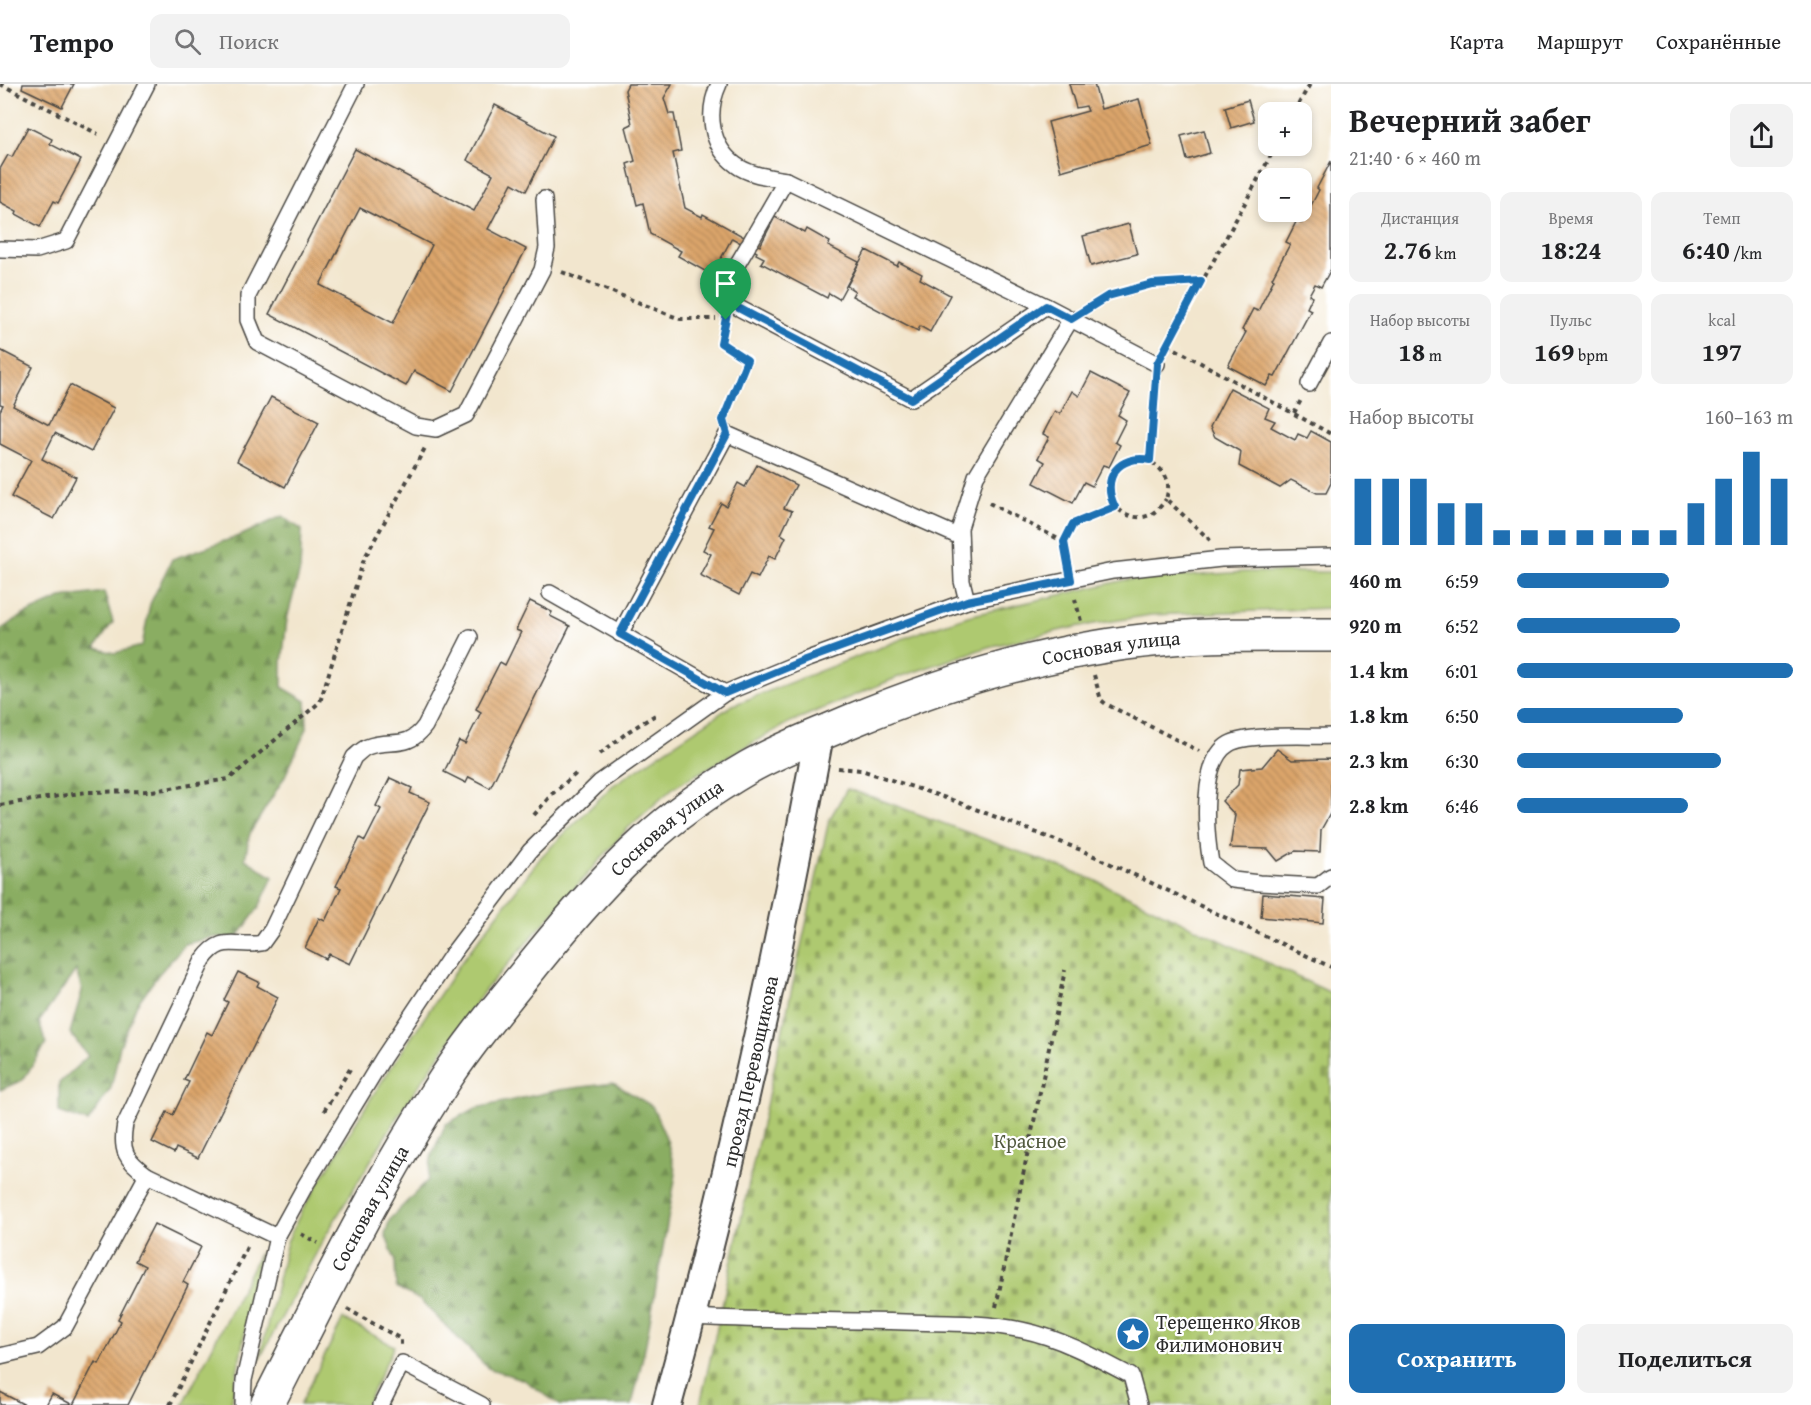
<!DOCTYPE html>
<html lang="ru">
<head>
<meta charset="utf-8">
<style>
	:root { --surface:#fff; --page:#f2f2f2; --text:#202124; --muted:#757577; --line:#e0e0e0; --accent:#1f6fb2 }
	body { margin:0; font-family:"Gentium Book Plus",serif; background:var(--page); color:var(--text); height:100vh; display:flex; flex-direction:column; font-size:22px; white-space:nowrap }
	* { box-sizing:border-box; margin:0 }
	p { font-size:20px; color:var(--muted) }
	.icon { flex:none; width:33px; height:33px; fill:none; stroke:currentColor; stroke-width:2; stroke-linecap:round; stroke-linejoin:round }
	.map { position:relative; flex:1; overflow:hidden }
	.sheet { display:flex; flex-direction:column; background:var(--surface); width:480px }
	.sheet>* { flex:none }
	.fabs { position:absolute; left:1258px; top:18px; display:grid; gap:12px }
	.fabs a { display:grid; place-items:center; width:54px; height:54px; border-radius:12px; background:var(--surface); box-shadow:0 3px 9px #0003; font-size:30px }
	.pin { position:absolute; display:grid; place-items:center; width:51px; height:51px; color:#fff; margin:-62px -26px; border-radius:50% 50% 50% 0; rotate:-45deg; box-shadow:0 0 6px #0007 }
	.pin .icon { rotate:45deg }
	.round { display:grid; place-items:center; flex:none; width:63px; height:63px; border-radius:12px; background:var(--page) }
	.summary { display:flex; align-items:center; justify-content:space-between; height:102px; padding:0 18px }
	h1 { font-size:33px; font-weight:700; line-height:45px }
	.stats { display:grid; grid-template-columns:repeat(3,1fr); gap:9px; height:102px; padding:6px 18px }
	.stats div { display:grid; align-content:center; border-radius:12px; background:var(--page); text-align:center }
	.stats b { font-size:26px; font-weight:700 }
	.stats small { font-size:16px; font-weight:400 }
	.stats p { font-size:16px }
	.chart { height:168px; padding:12px 18px }
	.chart p { display:flex; justify-content:space-between }
	.chart svg { width:100%; height:108px; margin-top:6px; stroke:var(--accent); stroke-width:6 }
	.cta { display:flex; gap:12px; margin-top:auto; padding:12px 18px }
	.cta a { flex:1; height:69px; border-radius:12px; background:var(--accent); color:#fff; font-size:24px; font-weight:700; line-height:69px; text-align:center }
	.cta a+a { background:var(--page); color:var(--text) }
	ul { padding:0 18px; list-style:none; font-size:20px }
	li { display:grid; grid-template-columns:96px 72px 1fr; align-items:center; height:45px }
	li i { height:15px; border-radius:8px; background:var(--accent) }
	header { display:flex; align-items:center; gap:36px; box-sizing:border-box; height:84px; padding:0 30px; background:var(--surface); border-bottom:2px solid var(--line) }
	header strong { font-size:28px }
	nav { display:flex; gap:33px; margin-inline-start:auto; font-size:21px }
	.search { width:420px; height:54px; background:var(--page); display:flex; align-items:center; gap:15px; box-sizing:border-box; padding:0 21px; border-radius:12px; color:var(--muted); font-size:22px }
	main { display:flex; flex:1; min-height:0 }
	.map>svg:first-child { display:block }
</style>
</head>
<body>
<header>
<strong>Tempo</strong>
<div class="search"><svg class="icon" aria-label="search" viewBox="0 0 24 24"><circle cx="10" cy="10" r="6"/><path d="M15 15l6 6"/></svg>Поиск</div>
<nav><a>Карта</a><a>Маршрут</a><a>Сохранённые</a></nav>
</header>
<main>
<div class="map">
<svg width="1331" height="1321" viewBox="0 0 1331 1321">
	<defs>
		<pattern id="forest-firs" width="22" height="20" patternUnits="userSpaceOnUse" patternTransform="scale(1.5)"><rect width="22" height="20" fill="#8aad62"/><path d="M5 1l3.5 6h-7zM16 11l3.5 6h-7z" fill="#718d51"/></pattern>
		<pattern id="cemetery-stones" width="16" height="16" patternUnits="userSpaceOnUse" patternTransform="scale(1.5)"><rect width="16" height="16" fill="#aec96f"/><path d="M2 7V4a2 2 0 0 1 4 0v3zM10 15v-3a2 2 0 0 1 4 0v3z" fill="#8ea35b"/></pattern>
		<pattern id="building-back-hatch" width="6" height="6" patternUnits="userSpaceOnUse" patternTransform="scale(1.5)"><rect width="6" height="6" fill="#dca56b"/><path d="M-1 5l2 2M0 0l6 6M5-1l2 2" fill="none" stroke="#b38758"/></pattern>
	</defs>
	<rect width="100%" height="100%" fill="#fff"/>
	<filter id="ink" filterUnits="userSpaceOnUse"><feTurbulence type="fractalNoise" baseFrequency=".0167" numOctaves="2"/><feDisplacementMap in="SourceGraphic" scale="12" xChannelSelector="R" yChannelSelector="G"/><feConvolveMatrix kernelMatrix="1 2 1 2 8 2 1 2 1" color-interpolation-filters="sRGB"/></filter>
	<filter id="wash" filterUnits="userSpaceOnUse"><feTurbulence type="fractalNoise" baseFrequency=".008" numOctaves="4" result="noise"/><feDisplacementMap in="SourceGraphic" scale="24" xChannelSelector="R" yChannelSelector="G"/><feGaussianBlur stdDeviation="1.35" result="paint"/><feColorMatrix in="noise" values="0 0 0 0 0 0 0 0 0 0 0 0 0 0 0 0 0 1.4 0 .05"/><feComposite in="paint" operator="in"/></filter>
	<g filter="url(#wash)">
		<rect width="100%" height="100%" fill="#f2e6ce"/>
		<g fill="#aec96f" stroke="#6c7a4d" stroke-width="1.5">
			<path d="M1246,488H1331V524L1151,531L1075,543L988,563L896,594L788,639L674,703L628,744L485,906L397,1033L327,1149L259,1276L287,1158L301,1128L373,1011L460,880L541,773L612,702L733,621L920,548L968,532L1125,496Z"/>
			<path d="M260,1168L231,1321H183Z"/>
			<path d="M343,1235L394,1262L366,1321H300Z"/>
		</g>
		<g fill="url(#forest-firs)" stroke="#5a6c46" stroke-width="1.5">
			<path d="M282,432L302,446L300,486L287,535L282,579V603L306,617L307,644L284,694L250,749L245,775L273,793L259,823L237,854L213,853L185,860L158,891L137,920L120,962L111,1004L88,1038L59,1028V999L88,972L70,949L82,907L76,886L39,938L46,960L23,996L0,1006V546L23,531L61,514L104,508L113,538L95,564L115,569L142,562L150,520L172,475L242,451Z"/>
			<path d="M613,999L652,1022L667,1056L676,1090L646,1259L632,1321H560L524,1296L488,1284L420,1216L396,1203L395,1176L385,1150L390,1135L428,1096L432,1070L446,1040L476,1024L559,1006Z"/>
		</g>
		<path fill="url(#cemetery-stones)" stroke="#6c7a4d" stroke-width="1.5" d="M847,705L878,715L1092,795L1331,909V1321H700L829,736Z"/>
		<g id="blocks">
			<g fill="url(#building-back-hatch)" fill-rule="evenodd">
				<path d="M23,0H74L62,23L22,4Z"/>
				<path d="M628,0H672L664,14L669,30H674L681,67L673,69L685,124L702,133L703,130L760,162L775,133L805,149L807,145L830,158L828,162L859,178L839,215L829,209L827,214L761,179L764,174L756,170L757,168L732,154L712,191L678,172L681,167L650,150L643,119L637,121L627,80L635,77L626,43L632,40L625,6Z"/>
				<path d="M1069,0H1094L1101,25L1139,15L1152,61L1061,87L1048,38L1088,27L1086,22L1076,24Z"/>
				<path d="M1248,16L1254,37L1231,44L1225,23Z"/>
				<path d="M495,21L554,52L526,107L512,99L488,145L526,165L452,307L414,287L406,302L269,230L355,65L474,127L493,90L467,76ZM360,124L432,161L393,239L320,201Z"/>
				<path d="M28,43L52,55L50,60L81,76L58,119L54,117L40,143L16,130L17,127L0,118V85L8,71L12,73Z"/>
				<path d="M1204,46L1210,69L1187,76L1181,52Z"/>
				<path d="M1331,77V185L1321,203L1315,200L1309,211L1312,213L1307,224L1311,226L1275,293L1272,292L1266,302L1228,282L1246,248L1242,246L1253,225L1258,227L1274,195L1272,194L1290,160L1286,158L1297,136L1302,139L1319,106L1317,104Z"/>
				<path d="M1129,140L1137,170L1091,182L1083,152Z"/>
				<path d="M866,166L897,182L899,178L922,190L920,195L950,211L930,248L920,242L918,247L852,212L855,207L847,202Z"/>
				<path d="M0,266L33,283L13,322L49,341L70,301L114,324L91,368L55,349L42,375L76,393L54,435L11,413L31,376L0,360V327L3,321L0,320Z"/>
				<path d="M1091,289L1130,309L1118,331L1126,336L1115,358L1120,361L1109,383L1103,381L1092,402L1084,398L1073,419L1034,399L1045,378L1038,374L1049,353L1043,350L1055,327L1060,330L1072,307L1079,312Z"/>
				<path d="M1230,304L1269,324L1265,333L1275,337L1271,343L1295,356L1298,350L1307,354L1311,347L1331,358V399L1326,409H1317L1291,396L1280,404L1239,382L1241,368L1215,353L1210,343Z"/>
				<path d="M271,313L319,338L285,403L237,377Z"/>
				<path d="M757,381L796,401L784,424L792,427L781,450L786,453L775,475L769,472L758,494L750,490L739,511L700,491L711,470L703,466L714,444L709,442L721,419L726,422L738,399L745,403Z"/>
				<path d="M530,517L552,528L550,532L570,542L490,704L469,693L466,699L444,688L459,657L465,660L481,628L476,625L500,578L505,581L521,548L516,546Z"/>
				<path d="M1277,665L1292,676L1331,675V728L1321,746L1320,768L1295,767L1278,777L1268,765L1230,764L1235,731L1222,717L1238,701L1240,685L1262,683Z"/>
				<path d="M390,694L412,704L410,709L430,718L350,880L329,870L326,875L305,864L319,834L325,837L341,804L336,802L360,754L365,757L381,725L376,722Z"/>
				<path d="M1263,810L1325,815L1323,839L1261,833Z"/>
				<path d="M238,888L259,898L257,902L278,913L198,1074L176,1064L174,1069L152,1058L167,1028L173,1031L189,998L184,996L207,948L212,951L228,918L224,916Z"/>
				<path d="M154,1140L201,1163L183,1198L188,1201L128,1321H73L95,1278L99,1280L121,1237L118,1235L145,1182L135,1177Z"/>
				<path d="M0,1308L25,1321H0Z"/>
				<path d="M52,1310L73,1321H46Z"/>
			</g>
		</g>
	</g>
	<g filter="url(#ink)">
		<use href="#blocks" fill-opacity="0" stroke="#494743" stroke-width="1.5"/>
		<g fill="none" stroke-linecap="round" stroke-linejoin="round">
			<g stroke="#494743" stroke-width="18">
				<g id="service">
					<path d="M356,0L248,212V236L257,258L416,342L436,345L466,331L542,186L547,164L544,115"/>
					<path d="M719,0C706,28 710,62 736,81C749,91 770,93 786,96L1046,222L1157,280"/>
					<path d="M751,157L786,96"/>
					<path d="M748,162L718,213L911,315L1046,222"/>
					<path d="M0,165L37,166L66,157L147,0"/>
					<path d="M1309,300L1331,259"/>
					<path d="M550,509L725,609"/>
					<path d="M967,517L962,497L960,444L976,392L1071,235"/>
					<path d="M620,550L727,350L960,453"/>
					<path d="M1331,652C1307,653 1248,649 1229,660C1199,677 1206,751 1211,779L1233,796L1259,799L1318,802L1331,792"/>
					<path d="M277,1153L147,1091C126,1076 120,1067 125,1040L203,876C222,849 235,864 262,859L272,845L354,673C358,670 362,665 367,663C390,654 407,667 425,642L470,553"/>
					<path d="M691,1233C762,1237 833,1236 905,1238C944,1239 984,1238 1022,1246C1061,1254 1097,1274 1131,1292L1139,1321"/>
					<path d="M0,1272L38,1263L65,1243L147,1091"/>
					<path d="M243,1321L244,1296L277,1153L305,1102L383,974L453,869L530,767L600,698L725,609L805,576L967,517L1113,487L1221,475L1331,472"/>
					<path d="M381,1321L402,1279L482,1321"/>
				</g>
			</g>
			<g stroke="#494743" stroke-width="32">
				<g id="minor">
					<path id="s1" d="M667,1321C728,1100 778,876 819,651"/>
				</g>
			</g>
			<g stroke="#494743" stroke-width="36">
				<g id="tertiary">
					<path id="s2" d="M267,1321C323,1211 377,1100 444,997C471,955 504,917 535,878C569,836 605,794 645,758C676,729 713,704 749,683C779,666 814,653 846,639C946,597 1052,565 1161,555C1217,550 1274,551 1331,551"/>
				</g>
			</g>
			<g stroke="#494743" stroke-width="4" stroke-dasharray="4.5 4.5" stroke-linecap="butt">
				<path d="M0,0L98,50"/>
				<path d="M1294,28L1310,0"/>
				<path d="M562,188L680,235H716"/>
				<path d="M1090,223C1125,201 1160,199 1201,197"/>
				<path d="M1168,261L1331,350"/>
				<path d="M1166,264L1276,62"/>
				<path d="M1155,299L1150,377C1165,387 1172,397 1166,415L1210,456"/>
				<path d="M1294,329L1301,316"/>
				<path d="M724,332L748,276L721,259L725,239"/>
				<path d="M1150,377C1128,372 1101,388 1110,414C1112,420 1117,424 1122,428C1141,439 1155,432 1166,415"/>
				<path d="M989,419L1064,458L1073,440L1115,423"/>
				<path d="M1064,458L1066,476"/>
				<path d="M1075,515L1081,537"/>
				<path d="M1094,591L1101,616L1106,620L1199,667"/>
				<path d="M600,670L629,647L657,630"/>
				<path d="M838,684L861,686L952,716L1081,766L1331,883"/>
				<path d="M0,721L87,708L152,707L229,695L320,618L364,475L425,364"/>
				<path d="M534,731L552,710L578,688"/>
				<path d="M324,1027L350,985"/>
				<path d="M301,1150L318,1159"/>
				<path d="M996,1223L1065,886"/>
				<path d="M347,1225L401,1255V1261"/>
				<path d="M170,1321L248,1161"/>
			</g>
			<use href="#service" stroke="#fff" stroke-width="15"/>
			<use href="#minor" stroke="#fff" stroke-width="28"/>
			<use href="#tertiary" stroke="#fff" stroke-width="33"/>
		</g>
	</g>
	<g fill="none" stroke-linecap="round" stroke-linejoin="round" filter="url(#ink)">
		<g stroke="#fff" stroke-width="12">
			<path id="route" d="M1201,197L1157,280L1150,376C1119,370 1100,394 1115,423L1073,440L1064,458L1071,496L967,517L805,576L725,609L620,550L727,350L723,336L747,276L721,259L729,219L911,315L1046,222L1071,235L1108,212L1152,200Z"/>
		</g>
		<use href="#route" stroke="#1f6fb2" stroke-width="8"/>
	</g>
	<defs>
		<g id="sight-disc" transform="scale(1.725)"><circle r="9.5" fill="#1f6fb2" stroke="#fff"/><path d="M0-6L1.8-2.2L6-1.7L2.9 1.2L3.7 5.4L0 3.3L-3.7 5.4L-2.9 1.2L-6-1.7L-1.8-2.2Z" fill="#fff"/></g>
	</defs>
	<g fill-rule="evenodd">
		<use href="#sight-disc" x="1133" y="1250"/>
	</g>
	<g text-anchor="middle" stroke-width="4.5" stroke-linejoin="round" paint-order="stroke">
		<g font-size="20" fill="#2b2b2b" stroke="#fff">
			<text dy="7" stroke="none"><textPath href="#s2" startOffset="1194">Сосновая улица</textPath></text>
			<text dy="7" stroke="none"><textPath href="#s2" startOffset="708">Сосновая улица</textPath></text>
			<text dy="7" stroke="none"><textPath href="#s1" startOffset="344">проезд Перевощикова</textPath></text>
			<text dy="7" stroke="none"><textPath href="#s2" startOffset="222">Сосновая улица</textPath></text>
		</g>
		<g font-size="20" fill="#525a3f" stroke="#fff">
			<text x="1030" y="1064">Красное</text>
		</g>
		<g font-size="20" fill="#2b2b2b" stroke="#fff" text-anchor="start">
			<text x="1156" y="1245">Терещенко Яков<tspan x="1156" dy="23">Филимонович</tspan></text>
		</g>
	</g>
</svg>
<div class="fabs">
<a>+</a>
<a>−</a>
</div>
<div class="pin" style="left:726px;top:236px;background:#1e9e55"><svg class="icon" aria-label="arrive" viewBox="0 0 24 24"><path d="M6 21V4h12l-3 4 3 4H6"/></svg></div>
</div>
<section class="sheet">
<div class="summary"><div><h1>Вечерний забег</h1><p>21:40 · 6 × 460 m</p></div><a class="round"><svg class="icon" aria-label="share" viewBox="0 0 24 24"><path d="M12 15V3M7 8l5-5 5 5M5 13v7h14v-7"/></svg></a></div>
<div class="stats">
<div><p>Дистанция</p><b>2.76<small> km</small></b></div>
<div><p>Время</p><b>18:24</b></div>
<div><p>Темп</p><b>6:40<small> /km</small></b></div>
</div>
<div class="stats">
<div><p>Набор высоты</p><b>18<small> m</small></b></div>
<div><p>Пульс</p><b>169<small> bpm</small></b></div>
<div><p>kcal</p><b>197</b></div>
</div>
<div class="chart"><p><span>Набор высоты</span>160–163 m</p>
<svg viewBox="0 0 160 44" preserveAspectRatio="none"><path d="M5 44V17M15 44V17M25 44V17M35 44V27M45 44V27M55 44V38M65 44V38M75 44V38M85 44V38M95 44V38M105 44V38M115 44V38M125 44V27M135 44V17M145 44V6M155 44V17"/></svg>
</div>
<ul>
<li><b>460 m</b>6:59<i style="width:55%"></i></li>
<li><b>920 m</b>6:52<i style="width:59%"></i></li>
<li><b>1.4 km</b>6:01<i style="width:100%"></i></li>
<li><b>1.8 km</b>6:50<i style="width:60%"></i></li>
<li><b>2.3 km</b>6:30<i style="width:74%"></i></li>
<li><b>2.8 km</b>6:46<i style="width:62%"></i></li>
</ul>
<div class="cta"><a>Сохранить</a><a>Поделиться</a></div>
</section>
</main>
</body>
</html>
